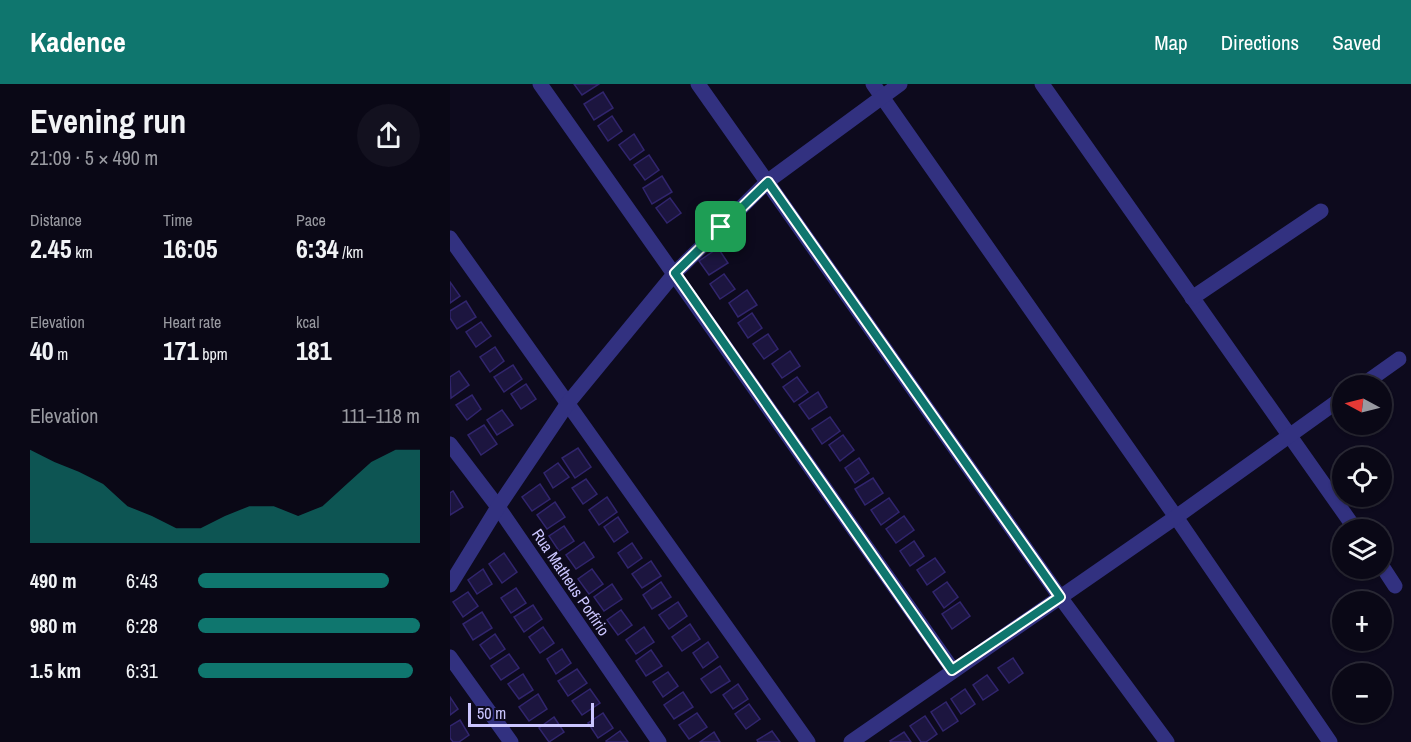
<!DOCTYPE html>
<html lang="en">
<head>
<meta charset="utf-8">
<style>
	:root { --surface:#0a0816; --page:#13111f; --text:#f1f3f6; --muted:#999aa1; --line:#2a2935; --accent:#0f766e }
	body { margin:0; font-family:"Archivo Narrow",sans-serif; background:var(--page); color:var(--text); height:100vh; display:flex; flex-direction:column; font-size:22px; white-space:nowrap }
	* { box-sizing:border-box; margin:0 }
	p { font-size:20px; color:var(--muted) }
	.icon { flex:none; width:33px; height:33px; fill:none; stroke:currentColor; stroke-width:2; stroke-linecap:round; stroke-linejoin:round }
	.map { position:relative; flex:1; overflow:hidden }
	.sheet { display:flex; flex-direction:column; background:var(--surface); width:450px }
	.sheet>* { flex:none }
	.needle { width:39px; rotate:277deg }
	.buttons { position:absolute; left:882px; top:291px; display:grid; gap:12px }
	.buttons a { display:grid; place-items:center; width:60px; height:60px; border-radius:50%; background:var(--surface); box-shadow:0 2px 4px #0004,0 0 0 2px var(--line); font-size:30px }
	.scale { position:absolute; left:18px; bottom:15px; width:126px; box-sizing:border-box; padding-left:6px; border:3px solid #cbc6ff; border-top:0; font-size:16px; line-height:21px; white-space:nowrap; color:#cbc6ff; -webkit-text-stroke:4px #0d0a1d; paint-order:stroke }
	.pin { position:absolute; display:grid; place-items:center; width:51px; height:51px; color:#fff; margin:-26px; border-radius:12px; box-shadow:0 3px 9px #0006 }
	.round { display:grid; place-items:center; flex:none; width:63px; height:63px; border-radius:32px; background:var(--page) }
	.head { display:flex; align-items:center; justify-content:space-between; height:102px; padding:0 30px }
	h1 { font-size:33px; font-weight:800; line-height:45px }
	.stats { display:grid; grid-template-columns:repeat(3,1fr); gap:9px; height:102px; padding:6px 30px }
	.stats div { display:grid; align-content:center }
	.stats b { font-size:26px; font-weight:800 }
	.stats small { font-size:16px; font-weight:400 }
	.stats p { font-size:16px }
	.chart { height:168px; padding:12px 30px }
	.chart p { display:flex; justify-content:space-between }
	.chart svg { width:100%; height:108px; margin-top:6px; fill:var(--accent); opacity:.7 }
	ul { padding:0 30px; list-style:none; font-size:20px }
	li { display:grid; grid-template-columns:96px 72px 1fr; align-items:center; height:45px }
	li i { height:15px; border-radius:8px; background:var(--accent) }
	header { display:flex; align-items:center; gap:36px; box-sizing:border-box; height:84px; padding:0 30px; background:var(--accent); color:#fff }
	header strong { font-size:28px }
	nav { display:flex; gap:33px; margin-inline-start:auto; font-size:21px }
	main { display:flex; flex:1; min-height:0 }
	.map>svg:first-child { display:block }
</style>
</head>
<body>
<header>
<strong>Kadence</strong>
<nav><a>Map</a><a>Directions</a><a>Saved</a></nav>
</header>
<main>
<section class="sheet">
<div class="head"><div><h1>Evening run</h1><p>21:09 · 5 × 490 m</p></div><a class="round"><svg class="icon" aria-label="share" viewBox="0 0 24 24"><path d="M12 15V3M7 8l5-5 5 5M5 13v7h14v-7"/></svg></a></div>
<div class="stats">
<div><p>Distance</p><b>2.45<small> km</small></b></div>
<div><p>Time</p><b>16:05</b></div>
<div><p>Pace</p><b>6:34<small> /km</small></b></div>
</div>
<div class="stats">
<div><p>Elevation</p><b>40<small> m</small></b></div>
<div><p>Heart rate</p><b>171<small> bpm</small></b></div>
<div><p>kcal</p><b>181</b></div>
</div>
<div class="chart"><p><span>Elevation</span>111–118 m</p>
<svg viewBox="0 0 160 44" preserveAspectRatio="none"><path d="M0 44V6L10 11L20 15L30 20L40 29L50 33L60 38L70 38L80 33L90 29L100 29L110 33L120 29L130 20L140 11L150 6L160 6V44z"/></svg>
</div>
<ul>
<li><b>490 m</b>6:43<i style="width:86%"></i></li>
<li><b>980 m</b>6:28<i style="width:100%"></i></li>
<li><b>1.5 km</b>6:31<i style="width:97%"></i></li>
</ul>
</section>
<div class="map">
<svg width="961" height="658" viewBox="0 0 961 658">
	<rect width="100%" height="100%" fill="#0d0a1d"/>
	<g fill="#1c153f" stroke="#31256d" stroke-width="1.5">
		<path d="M124,0H149L132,11Z"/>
		<path d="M153,8L163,24L144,36L134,20Z"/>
		<path d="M162,32L172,47L158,57L148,42Z"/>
		<path d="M184,50L194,66L180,76L169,61Z"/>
		<path d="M199,71L209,86L195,96L184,81Z"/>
		<path d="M212,92L222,108L202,120L193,104Z"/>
		<path d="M220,114L231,129L217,139L206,124Z"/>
		<path d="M268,164L278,179L259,191L249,177Z"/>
		<path d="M274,190L285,205L270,215L260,200Z"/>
		<path d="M0,198L10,212L0,219Z"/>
		<path d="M297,206L307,221L288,233L279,219Z"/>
		<path d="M16,217L26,233L7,245L0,234V227Z"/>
		<path d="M302,229L312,244L298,254L288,239Z"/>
		<path d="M31,238L41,252L26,263L16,248Z"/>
		<path d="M318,250L328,265L314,275L303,260Z"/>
		<path d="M45,263L54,277L40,288L30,273Z"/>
		<path d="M340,267L350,282L332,294L322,280Z"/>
		<path d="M63,281L72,295L54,308L44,293Z"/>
		<path d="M9,287L19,301L1,314L0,293Z"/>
		<path d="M347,293L358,308L344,318L333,303Z"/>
		<path d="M76,300L86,315L71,325L61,310Z"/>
		<path d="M368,308L377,323L359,335L349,321Z"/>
		<path d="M22,311L31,325L17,336L6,321Z"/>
		<path d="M52,326L63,341L47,351L37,336Z"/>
		<path d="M380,333L390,347L372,360L362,345Z"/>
		<path d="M34,341L47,360L31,371L18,351Z"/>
		<path d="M393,351L404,366L390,377L379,361Z"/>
		<path d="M128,364L141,383L125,394L112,374Z"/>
		<path d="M409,374L419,389L405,399L395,384Z"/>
		<path d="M108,379L119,393L103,404L94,389Z"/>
		<path d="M423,394L433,409L415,421L405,405Z"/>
		<path d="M136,395L147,410L133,420L122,404Z"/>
		<path d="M90,400L100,415L82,427L72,413Z"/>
		<path d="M3,407L13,423L0,431V409Z"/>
		<path d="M157,413L167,428L149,441L139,426Z"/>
		<path d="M439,414L449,428L431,441L421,426Z"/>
		<path d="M105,418L115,433L97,445L87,431Z"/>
		<path d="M454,432L464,446L446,459L436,445Z"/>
		<path d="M168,433L178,448L164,458L154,443Z"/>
		<path d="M114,442L124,457L109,467L99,452Z"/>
		<path d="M464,457L474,472L460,482L450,467Z"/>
		<path d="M134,458L144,473L126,485L116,471Z"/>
		<path d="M182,459L192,474L178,484L168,469Z"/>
		<path d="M54,469L67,488L52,499L39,480Z"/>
		<path d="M485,474L495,488L477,501L467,486Z"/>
		<path d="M201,477L211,492L192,504L182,490Z"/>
		<path d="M33,485L42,500L27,510L18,496Z"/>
		<path d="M142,485L153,500L139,510L128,495Z"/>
		<path d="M211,498L221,513L202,525L193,511Z"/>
		<path d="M497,498L508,513L494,524L483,508Z"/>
		<path d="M162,500L172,515L154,527L144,513Z"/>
		<path d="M66,504L76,519L61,529L51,514Z"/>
		<path d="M18,508L28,522L13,533L3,518Z"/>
		<path d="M228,518L237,532L219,545L209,531Z"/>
		<path d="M510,518L520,532L502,545L492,530Z"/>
		<path d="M83,521L92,535L74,548L64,533Z"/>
		<path d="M171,526L182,541L168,551L157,536Z"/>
		<path d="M32,528L42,544L23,556L13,540Z"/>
		<path d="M240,540L250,555L232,567L222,553Z"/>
		<path d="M93,543L104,559L90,569L79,553Z"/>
		<path d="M194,543L204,558L186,570L176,556Z"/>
		<path d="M45,550L55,565L40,575L30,561Z"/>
		<path d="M258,558L268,573L253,584L243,569Z"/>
		<path d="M112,565L121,579L106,590L97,575Z"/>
		<path d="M201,566L212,582L196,592L186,577Z"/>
		<path d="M59,570L69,584L51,596L41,582Z"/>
		<path d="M563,574L573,589L559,599L548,584Z"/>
		<path d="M270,582L280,597L261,609L251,595Z"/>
		<path d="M127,585L137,599L118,612L108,597Z"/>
		<path d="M218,588L228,602L213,613L203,598Z"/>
		<path d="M73,590L83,606L69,615L58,600Z"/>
		<path d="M537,591L548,606L533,616L523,601Z"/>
		<path d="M288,600L298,615L283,625L273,611Z"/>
		<path d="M140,605L150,619L132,631L122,617Z"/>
		<path d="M515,605L525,620L511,630L501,615Z"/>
		<path d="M233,608L243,623L224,635L214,621Z"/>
		<path d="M88,610L97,625L79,637L69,623Z"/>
		<path d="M0,613L8,625L0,631Z"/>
		<path d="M496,618L508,637L493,647L481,628Z"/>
		<path d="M299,620L310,635L296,645L285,630Z"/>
		<path d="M153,629L163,644L148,654L138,639Z"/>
		<path d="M247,629L257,643L239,655L229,641Z"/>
		<path d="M475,632L487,650L476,658H471L460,642Z"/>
		<path d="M104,633L114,648L99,658L89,644Z"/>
		<path d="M10,636L19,651L9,658H3L0,654V642Z"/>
		<path d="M170,647L178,658H157L156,657Z"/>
		<path d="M322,647L330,658H308L307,656Z"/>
		<path d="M264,648L270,658H250Z"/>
		<path d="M454,648L461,658H441L440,657Z"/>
	</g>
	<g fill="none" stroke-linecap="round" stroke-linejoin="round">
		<g stroke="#323180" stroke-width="15">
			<path d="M90,0L503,586"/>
			<path d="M248,0L610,513L717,658"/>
			<path d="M423,0L726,433L880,658"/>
			<path d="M592,0L906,446"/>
			<path d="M0,154L358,658"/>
			<path d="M742,214L871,127"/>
			<path d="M911,302L949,275"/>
			<path d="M0,360L48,423L209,658"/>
			<path d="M932,482L945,502"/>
			<path d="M0,501L48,423L118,319L225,189L318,97L450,0"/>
			<path d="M0,573L61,658"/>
			<path d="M401,658L726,433L892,314"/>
		</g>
	</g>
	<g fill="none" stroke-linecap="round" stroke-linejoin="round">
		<g stroke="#fff" stroke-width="12">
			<path id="route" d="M318,98L610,513L502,586L225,189Z"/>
		</g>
		<use href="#route" stroke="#0f766e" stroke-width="8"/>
	</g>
	<g text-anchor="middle" stroke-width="4.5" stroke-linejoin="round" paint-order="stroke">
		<g font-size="16" fill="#cbc6ff" stroke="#0d0a1d">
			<text transform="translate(121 498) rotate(56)" y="6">Rua Matheus Porfirio</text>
		</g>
	</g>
</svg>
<div class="buttons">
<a><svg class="needle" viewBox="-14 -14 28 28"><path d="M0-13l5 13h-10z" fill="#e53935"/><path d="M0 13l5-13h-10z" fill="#999aa1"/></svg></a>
<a><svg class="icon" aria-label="locate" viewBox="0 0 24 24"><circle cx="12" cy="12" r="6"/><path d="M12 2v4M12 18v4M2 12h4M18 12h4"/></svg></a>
<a><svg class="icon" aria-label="layers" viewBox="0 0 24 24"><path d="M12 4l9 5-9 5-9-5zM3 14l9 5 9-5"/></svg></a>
<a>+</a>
<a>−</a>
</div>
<div class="scale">50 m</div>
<div class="pin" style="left:271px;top:143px;background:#1e9e55"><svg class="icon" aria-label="arrive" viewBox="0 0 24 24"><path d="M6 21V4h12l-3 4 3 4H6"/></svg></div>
</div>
</main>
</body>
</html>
